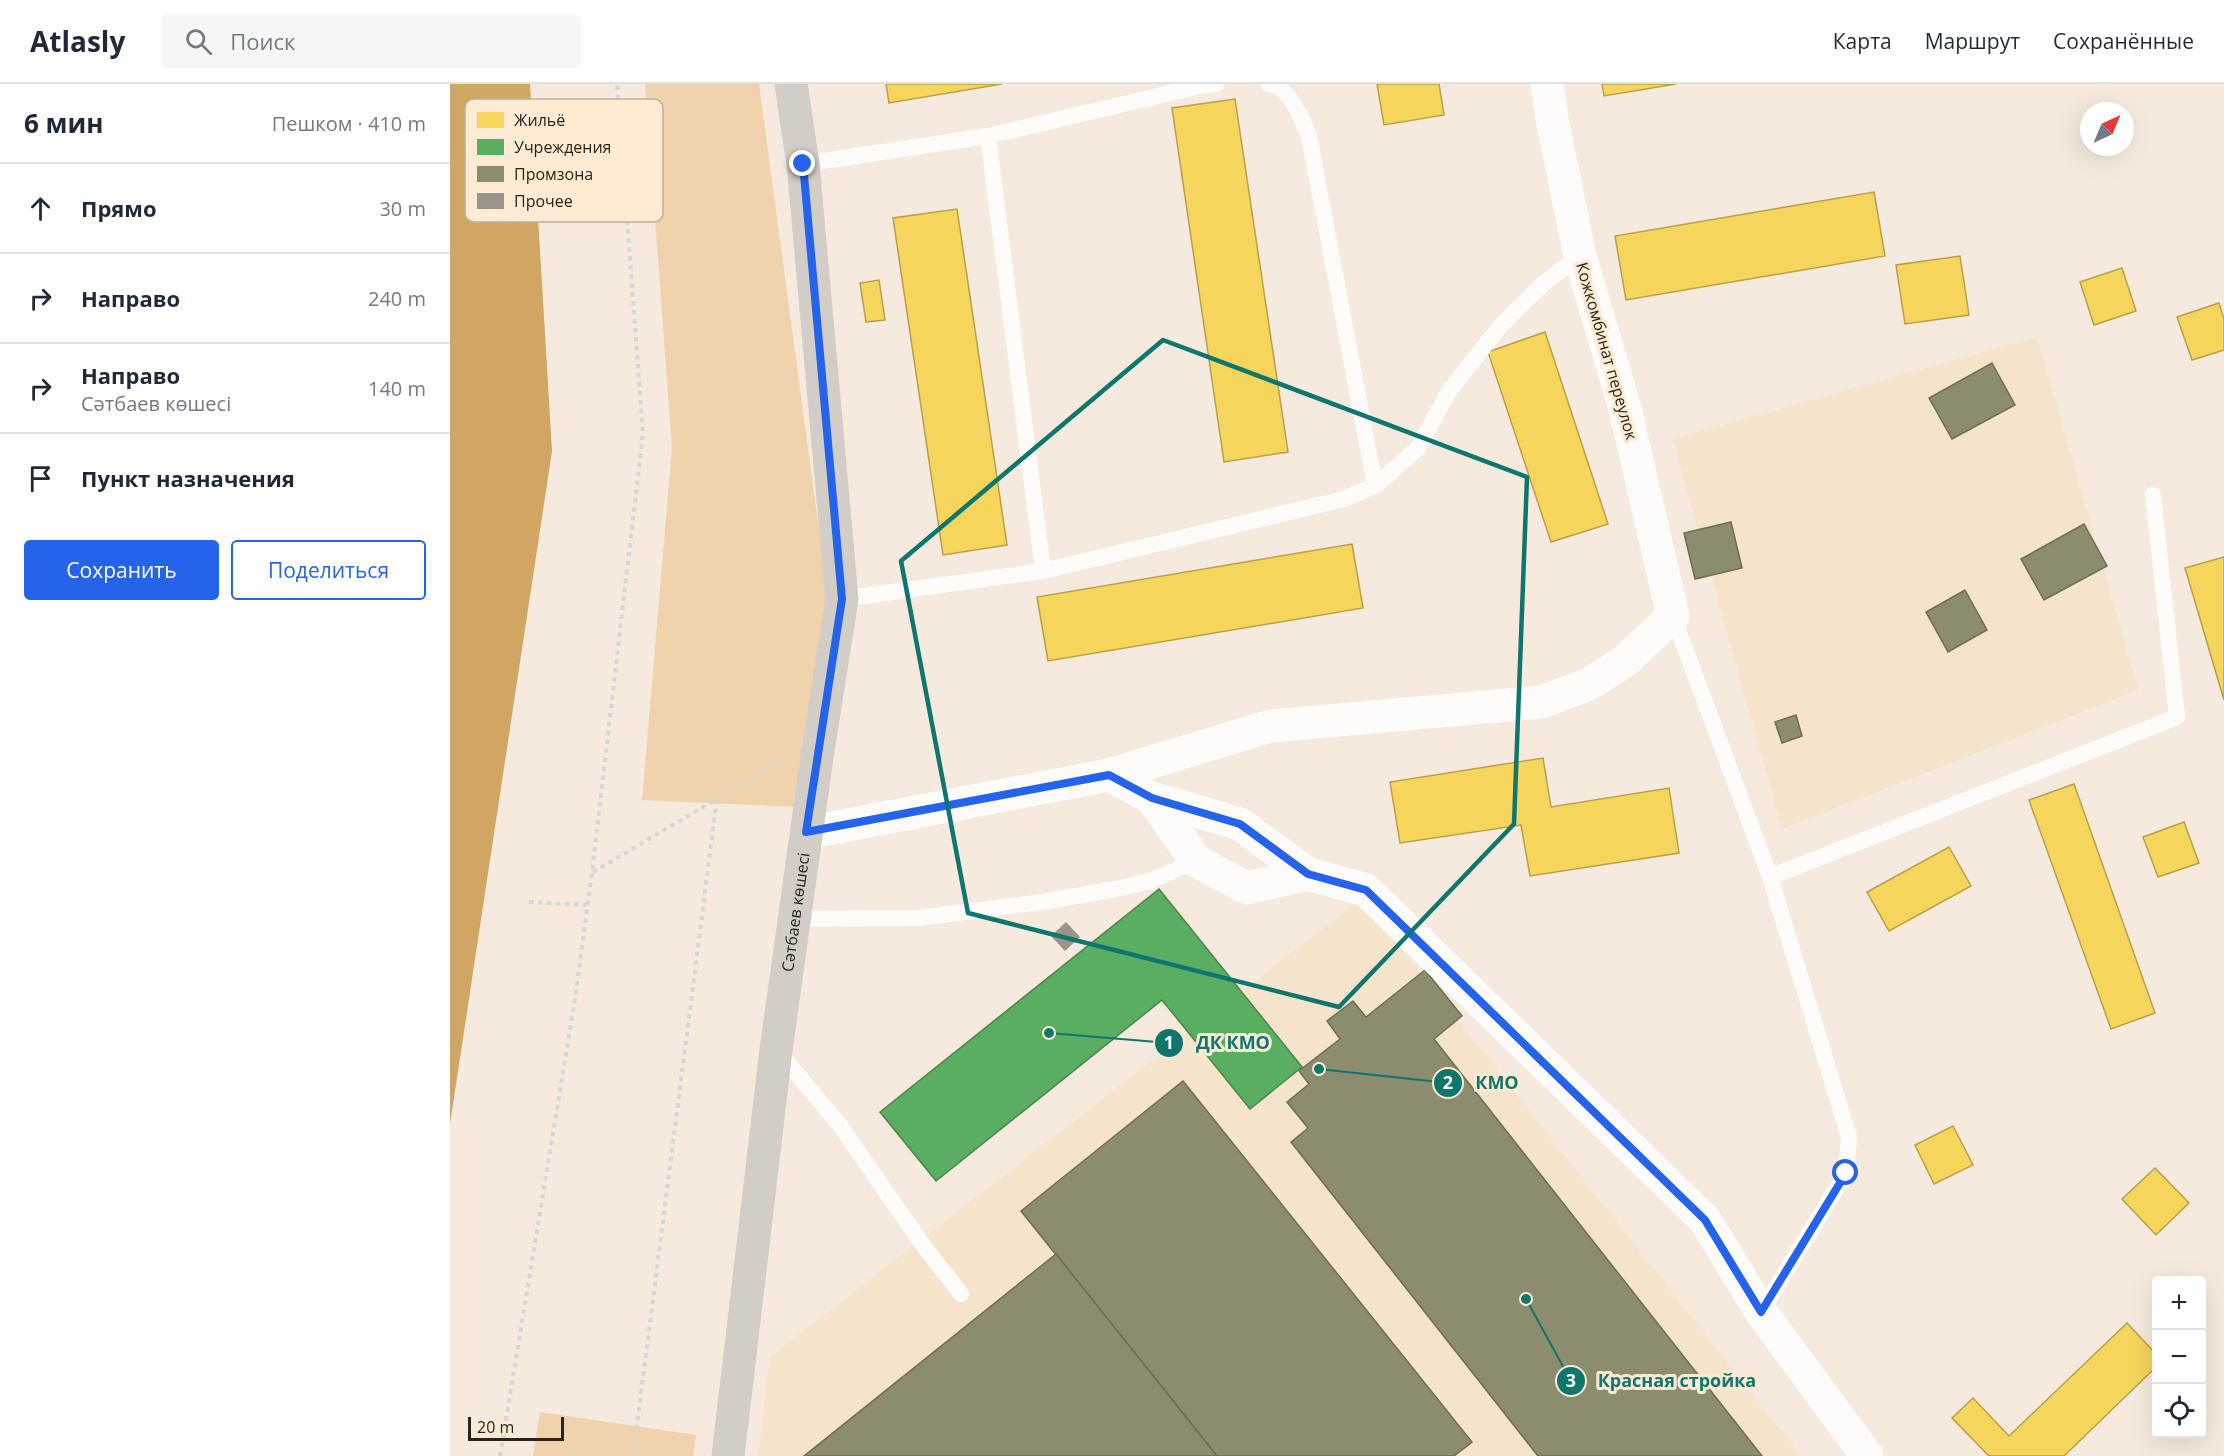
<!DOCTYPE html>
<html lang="ru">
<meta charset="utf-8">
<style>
:root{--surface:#fff;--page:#f6f6f7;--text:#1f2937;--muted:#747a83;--line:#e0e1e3;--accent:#2563eb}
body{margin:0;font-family:"Open Sans",sans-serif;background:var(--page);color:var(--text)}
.controls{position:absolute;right:18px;bottom:18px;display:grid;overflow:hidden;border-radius:6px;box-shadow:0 6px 24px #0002}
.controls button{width:54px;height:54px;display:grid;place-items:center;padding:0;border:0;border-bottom:2px solid var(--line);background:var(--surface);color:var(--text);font:30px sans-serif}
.compass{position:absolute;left:1630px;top:18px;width:54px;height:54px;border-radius:50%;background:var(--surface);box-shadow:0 6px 24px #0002;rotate:44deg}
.scale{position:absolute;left:18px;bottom:15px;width:96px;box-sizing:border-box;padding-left:6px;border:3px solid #2b241a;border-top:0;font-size:16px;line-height:21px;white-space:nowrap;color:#2b241a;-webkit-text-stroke:4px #ffebd3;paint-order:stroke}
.stop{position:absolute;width:18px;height:18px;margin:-14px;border:4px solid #2563eb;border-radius:50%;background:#fff}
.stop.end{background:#2563eb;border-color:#fff;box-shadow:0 2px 6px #0008}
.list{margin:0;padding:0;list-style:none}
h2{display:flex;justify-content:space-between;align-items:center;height:78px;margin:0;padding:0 24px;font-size:26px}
h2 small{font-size:20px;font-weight:400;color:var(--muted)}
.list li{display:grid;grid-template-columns:39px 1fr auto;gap:18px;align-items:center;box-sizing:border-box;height:90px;padding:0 24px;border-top:2px solid var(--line)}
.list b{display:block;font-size:22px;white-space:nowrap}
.list p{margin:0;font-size:20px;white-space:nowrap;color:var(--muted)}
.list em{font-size:20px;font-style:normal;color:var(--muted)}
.actions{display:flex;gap:12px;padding:18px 24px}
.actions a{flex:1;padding:14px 0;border:2px solid var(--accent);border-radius:6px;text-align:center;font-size:21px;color:var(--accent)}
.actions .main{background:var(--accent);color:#fff}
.icon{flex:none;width:33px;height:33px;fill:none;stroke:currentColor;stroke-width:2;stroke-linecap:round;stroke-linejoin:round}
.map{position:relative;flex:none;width:1774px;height:1372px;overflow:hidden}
header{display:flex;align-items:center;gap:36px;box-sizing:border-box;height:84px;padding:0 30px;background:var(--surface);border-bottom:2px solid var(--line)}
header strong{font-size:28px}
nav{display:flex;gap:33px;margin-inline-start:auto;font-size:21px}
.search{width:420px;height:54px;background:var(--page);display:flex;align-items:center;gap:15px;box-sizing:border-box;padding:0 21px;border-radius:6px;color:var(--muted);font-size:22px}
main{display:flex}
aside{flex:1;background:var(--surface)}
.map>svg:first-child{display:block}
.built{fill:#f6e3cc}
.green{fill:#f0d3ad}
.water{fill:#d1a562}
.homes{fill:#f6d55c;stroke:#b9a048;stroke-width:1.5}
.public{fill:#5aae61;stroke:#4c854c;stroke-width:1.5}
.industry{fill:#8c8c6e;stroke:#6f6d55;stroke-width:1.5}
.building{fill:#9c948a}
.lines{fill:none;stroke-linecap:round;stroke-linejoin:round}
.path{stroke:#d9d6d1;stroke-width:4;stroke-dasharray:4.5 4.5;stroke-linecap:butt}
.lane{stroke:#fefcfa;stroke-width:16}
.street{stroke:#fefcfa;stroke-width:33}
.primary{stroke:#d2cdc7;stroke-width:33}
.route{stroke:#2563eb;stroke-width:8}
.marked{fill:none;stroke:#0f766e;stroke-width:4.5;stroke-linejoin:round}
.labels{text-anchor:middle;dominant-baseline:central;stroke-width:6;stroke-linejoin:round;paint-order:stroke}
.street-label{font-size:16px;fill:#2b241a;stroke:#ffebd3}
.key{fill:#ffebd3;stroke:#bfaf9c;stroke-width:1.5}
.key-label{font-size:16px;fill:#2b241a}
.leader{fill:none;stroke:#0f766e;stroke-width:2}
.callout-dot{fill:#0f766e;stroke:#ffebd3;stroke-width:2}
.mark-label{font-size:18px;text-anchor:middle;font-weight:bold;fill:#fff}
.callout-label{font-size:18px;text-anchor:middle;font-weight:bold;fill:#0f766e;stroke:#ffebd3;stroke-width:6;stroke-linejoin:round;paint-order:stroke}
</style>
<header>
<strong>Atlasly</strong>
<div class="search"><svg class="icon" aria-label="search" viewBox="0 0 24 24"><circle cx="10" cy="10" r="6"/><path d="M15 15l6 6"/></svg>Поиск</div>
<nav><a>Карта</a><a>Маршрут</a><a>Сохранённые</a></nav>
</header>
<main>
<aside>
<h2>6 мин<small>Пешком · 410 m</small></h2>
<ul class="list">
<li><svg class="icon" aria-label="ahead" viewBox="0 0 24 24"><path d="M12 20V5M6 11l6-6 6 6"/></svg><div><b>Прямо</b></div><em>30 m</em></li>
<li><svg class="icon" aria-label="right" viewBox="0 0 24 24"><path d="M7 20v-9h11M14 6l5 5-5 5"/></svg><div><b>Направо</b></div><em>240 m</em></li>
<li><svg class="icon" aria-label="right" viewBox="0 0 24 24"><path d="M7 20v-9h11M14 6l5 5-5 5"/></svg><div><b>Направо</b><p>Сәтбаев көшесі</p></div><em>140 m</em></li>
<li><svg class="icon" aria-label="arrive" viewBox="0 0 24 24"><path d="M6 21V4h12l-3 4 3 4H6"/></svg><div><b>Пункт назначения</b></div></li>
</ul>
<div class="actions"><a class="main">Сохранить</a><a>Поделиться</a></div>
</aside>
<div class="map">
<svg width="1774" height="1372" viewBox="0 0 1774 1372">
<rect width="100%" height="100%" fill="#f5eadd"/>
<g class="built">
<polygon points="1587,253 1688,606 1332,745 1223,355"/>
<polygon points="912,814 1351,1372 308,1372 320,1273"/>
</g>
<g class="green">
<polygon points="195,0 309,0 379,520 347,723 192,716 222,364"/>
<polygon points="90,1328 246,1351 243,1372 83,1372"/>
</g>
<polygon class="water" points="0,0 80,0 102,367 0,1040"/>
<g class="homes">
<polygon points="436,0 552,0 439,19"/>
<polygon points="927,0 989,0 994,31 934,41"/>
<polygon points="1152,0 1226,0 1154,12"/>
<polygon points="785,15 838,368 774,378 722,24"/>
<polygon points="1424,108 1435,172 1176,216 1165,152"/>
<polygon points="507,125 557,461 493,471 443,134"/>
<polygon points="1510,172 1519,231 1455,240 1446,181"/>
<polygon points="1672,184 1686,227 1644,241 1630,198"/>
<polygon points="429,196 435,236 416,238 410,199"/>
<polygon points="1769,219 1774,235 1774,266 1742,276 1727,233"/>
<polygon points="1095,248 1158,440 1101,458 1038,268"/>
<polygon points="902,460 913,524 598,577 587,513"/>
<polygon points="1774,473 1774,616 1735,484"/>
<polygon points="1093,674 1101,723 1219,704 1229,769 1080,792 1071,741 950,759 940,698"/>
<polygon points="1624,700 1705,929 1661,945 1579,716"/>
<polygon points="1734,738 1749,779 1708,793 1693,753"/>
<polygon points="1499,763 1521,802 1439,847 1417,808"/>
<polygon points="1503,1042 1523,1081 1484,1100 1465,1061"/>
<polygon points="1705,1084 1739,1119 1706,1151 1672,1115"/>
<polygon points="1677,1239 1706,1270 1706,1283 1614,1372 1539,1372 1502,1334 1523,1314 1559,1352"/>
</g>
<polygon class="public" points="709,805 852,983 800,1025 712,916 486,1097 430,1028"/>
<g class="industry">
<polygon points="1542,279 1565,321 1502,355 1479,314"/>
<polygon points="1281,438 1292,484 1245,495 1234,449"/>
<polygon points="1634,440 1657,482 1594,516 1571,475"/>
<polygon points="1515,506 1537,546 1498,568 1476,528"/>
<polygon points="1346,631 1352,652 1332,659 1325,638"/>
<polygon points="975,886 1012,932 984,955 1312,1372 1088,1372 841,1058 858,1044 837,1018 859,1000 849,987 890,955 877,937 903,917 916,933"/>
<polygon points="733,997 1022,1358 1004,1372 767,1372 571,1127"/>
<polygon points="606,1170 767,1372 354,1372"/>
</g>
<polygon class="building" points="616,838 630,853 615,867 601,852"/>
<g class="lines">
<g class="path">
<polyline points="143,788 328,679 334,678"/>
<polyline points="79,818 137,821"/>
<polyline points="50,1372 125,915 142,788 193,349 167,0"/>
<polyline points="183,1372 267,714"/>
</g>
<g class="lane">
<path d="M819,0C841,4 851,34 859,52L925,402"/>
<polyline points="538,52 593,487"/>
<polyline points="353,80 538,52 750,2 766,0"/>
<polyline points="392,515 593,487 894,415 925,402 968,364 999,307 1052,240 1095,198 1130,172"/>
<polyline points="1223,532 1320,793 1399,1053 1396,1089 1311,1228"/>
<polyline points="1320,793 1727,633 1703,411"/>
<polyline points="344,835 469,834 598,817 671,804 700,797 746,777"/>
<polyline points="327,966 389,1040 470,1157 511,1210"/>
</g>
<g class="street">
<polyline points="659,691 820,642 1091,618 1137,601 1175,577 1223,532 1174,321 1130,172 1103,40 1097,0"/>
<polyline points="702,714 746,777 797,804 858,790"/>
<polyline points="356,749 659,691 702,714 790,740 858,790 916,806 1255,1136 1311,1228 1417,1372"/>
</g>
<path class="primary" id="s1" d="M278,1372L326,966L367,673L392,515L353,80L341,0"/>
</g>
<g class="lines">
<polyline class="route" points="353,80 392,515 356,748 659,691 702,714 790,740 858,790 916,806 1255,1136 1311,1228 1396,1089"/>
</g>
<path class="marked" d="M713,256L1077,393L1064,740L889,923L518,829L451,477Z"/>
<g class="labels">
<g class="street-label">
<text transform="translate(1157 267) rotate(74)">Кожкомбинат переулок</text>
<text stroke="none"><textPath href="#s1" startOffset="548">Сәтбаев көшесі</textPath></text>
</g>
</g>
<rect x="15" y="15" width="198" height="123" rx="9" class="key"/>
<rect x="27" y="28" width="27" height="16" fill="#f6d55c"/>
<rect x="27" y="55" width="27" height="16" fill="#5aae61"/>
<rect x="27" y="82" width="27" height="16" fill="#8c8c6e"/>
<rect x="27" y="109" width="27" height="16" fill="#9c948a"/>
<g class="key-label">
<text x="64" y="42">Жильё</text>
<text x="64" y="69">Учреждения</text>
<text x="64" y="96">Промзона</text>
<text x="64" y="123">Прочее</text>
</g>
<path class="leader" d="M599 949L719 959M869 985L998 999M1076 1215L1121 1297"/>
<g class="callout-dot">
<circle cx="599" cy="949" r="6"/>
<circle cx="869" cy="985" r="6"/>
<circle cx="1076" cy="1215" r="6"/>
<circle cx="719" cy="959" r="15"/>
<circle cx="998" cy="999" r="15"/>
<circle cx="1121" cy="1297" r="15"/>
</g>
<g class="mark-label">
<text x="719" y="965">1</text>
<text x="998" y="1005">2</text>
<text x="1121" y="1303">3</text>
</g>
<g class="callout-label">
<text x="783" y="965">ДК КМО</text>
<text x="1047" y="1005">КМО</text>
<text x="1227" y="1303">Красная стройка</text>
</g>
</svg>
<div class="controls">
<button>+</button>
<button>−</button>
<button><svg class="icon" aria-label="locate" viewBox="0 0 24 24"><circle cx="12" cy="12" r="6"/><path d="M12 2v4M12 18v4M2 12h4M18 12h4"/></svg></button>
</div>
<svg class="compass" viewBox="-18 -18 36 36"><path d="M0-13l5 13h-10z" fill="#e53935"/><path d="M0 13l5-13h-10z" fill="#747a83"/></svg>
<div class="scale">20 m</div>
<div class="stop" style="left:1396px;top:1089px"></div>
<div class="stop end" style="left:353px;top:80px"></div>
</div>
</main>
